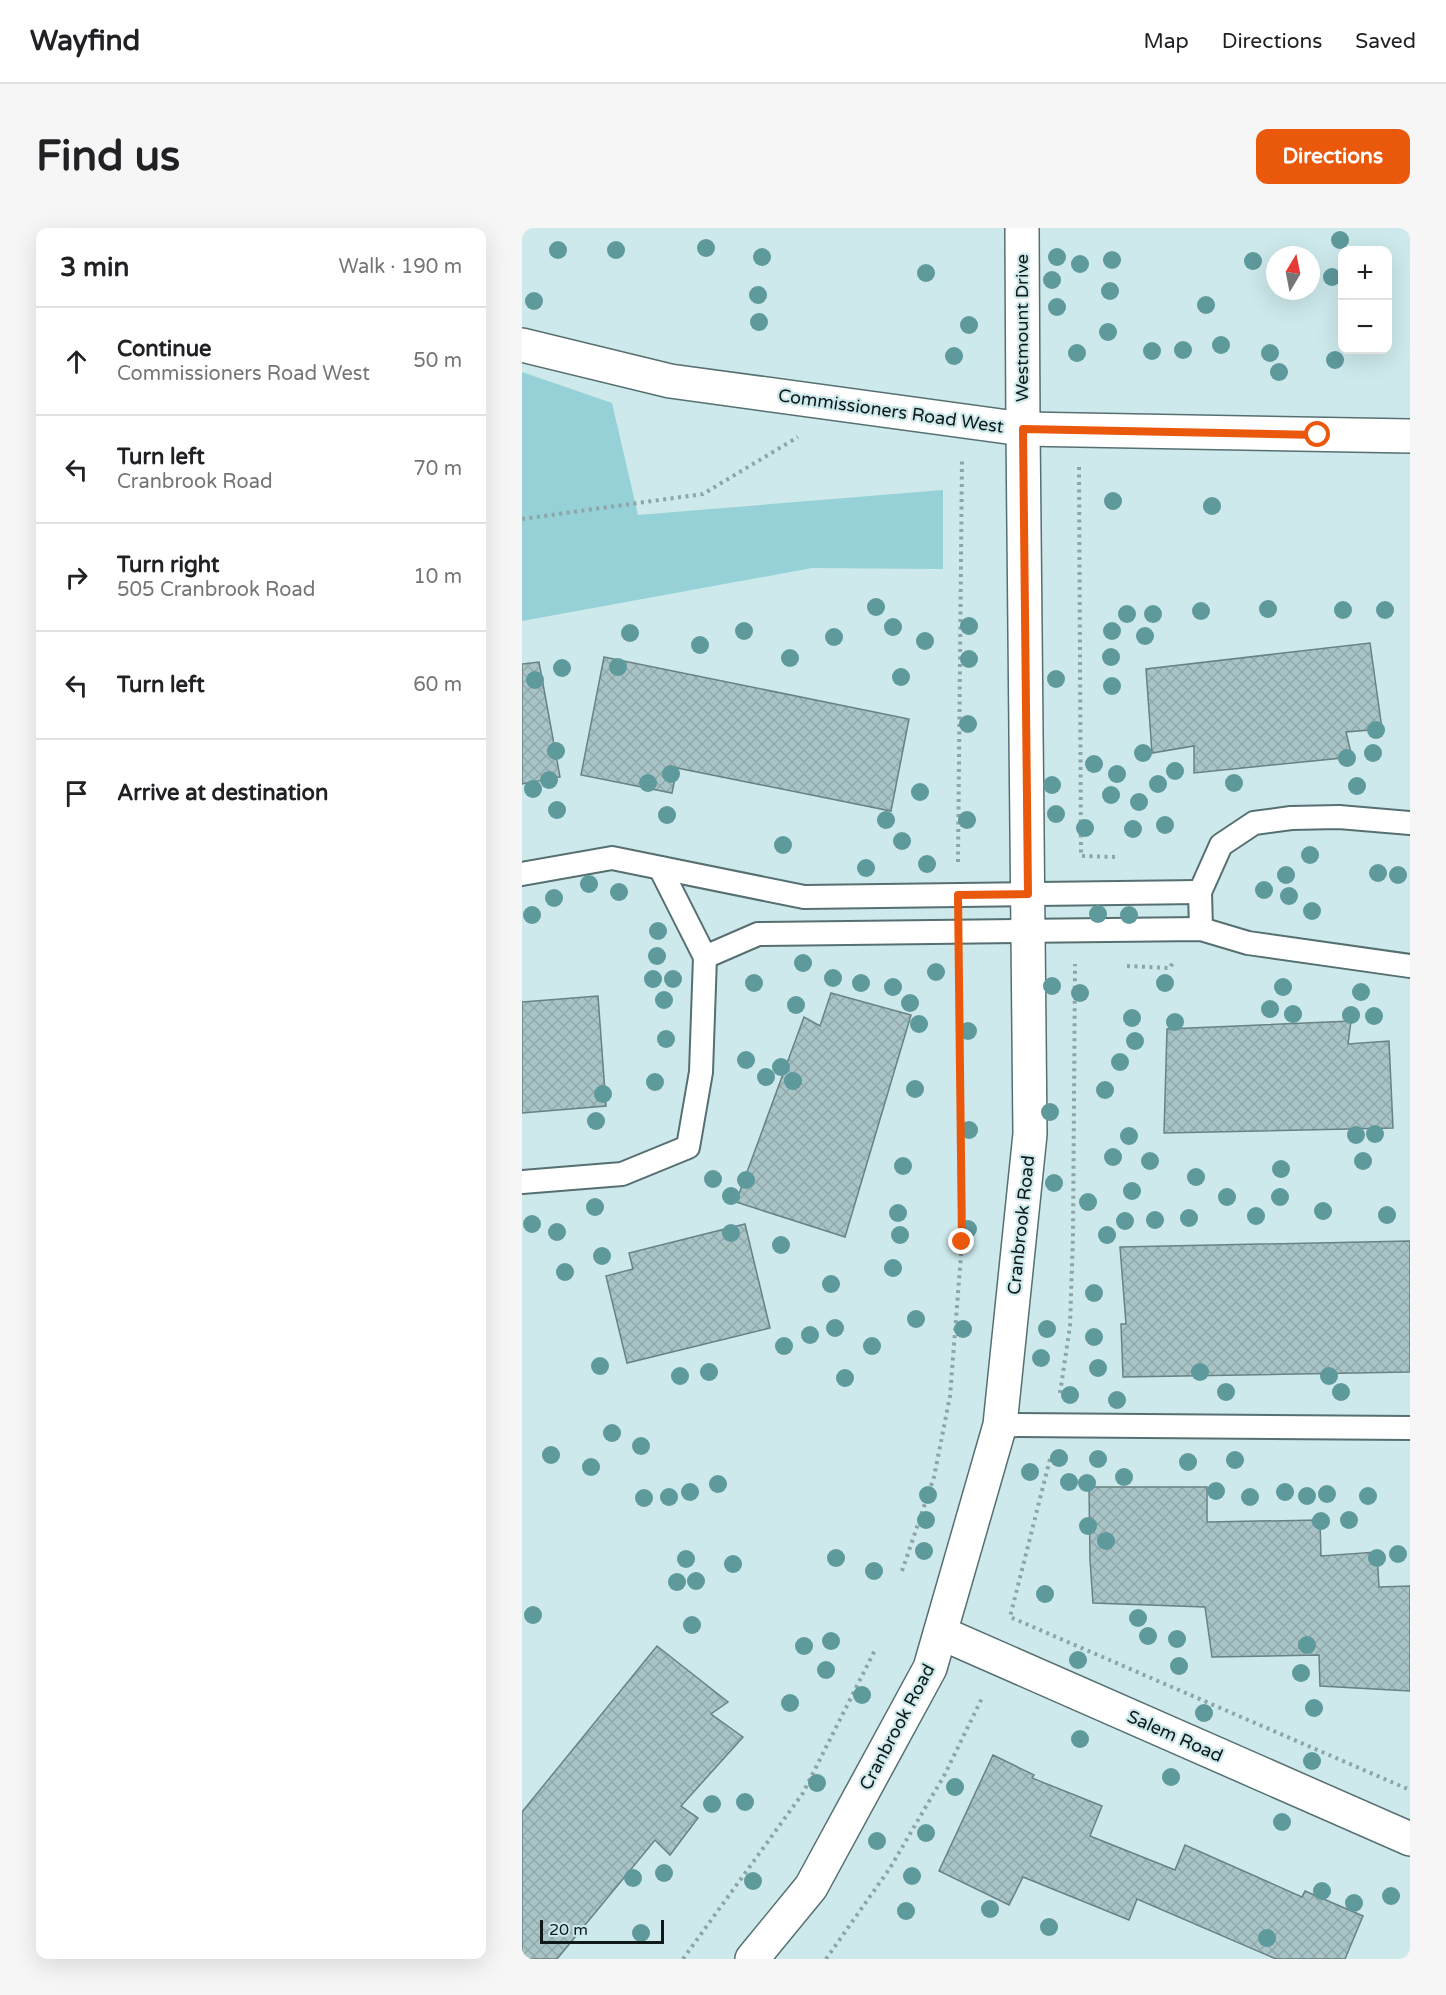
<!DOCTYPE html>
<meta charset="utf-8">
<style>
:root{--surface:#fff;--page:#f6f6f6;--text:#202124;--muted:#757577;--line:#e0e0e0;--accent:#ea580c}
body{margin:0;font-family:"Varela Round",sans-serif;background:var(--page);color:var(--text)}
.controls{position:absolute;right:18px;top:18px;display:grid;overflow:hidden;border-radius:12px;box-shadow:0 6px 24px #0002}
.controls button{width:54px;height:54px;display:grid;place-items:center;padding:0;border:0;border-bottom:2px solid var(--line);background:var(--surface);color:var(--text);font:30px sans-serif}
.compass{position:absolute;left:744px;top:18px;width:54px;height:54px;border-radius:50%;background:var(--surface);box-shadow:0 6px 24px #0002;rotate:10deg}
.scale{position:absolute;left:18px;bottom:15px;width:124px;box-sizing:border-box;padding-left:6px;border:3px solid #0f191a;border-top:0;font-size:16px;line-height:21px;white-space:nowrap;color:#0f191a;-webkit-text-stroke:4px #cde9eb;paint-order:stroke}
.stop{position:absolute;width:18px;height:18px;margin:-14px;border:4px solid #ea580c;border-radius:50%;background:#fff}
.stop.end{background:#ea580c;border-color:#fff;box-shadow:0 2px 6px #0008}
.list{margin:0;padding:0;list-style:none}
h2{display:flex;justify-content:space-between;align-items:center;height:78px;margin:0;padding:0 24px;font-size:26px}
h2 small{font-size:20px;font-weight:400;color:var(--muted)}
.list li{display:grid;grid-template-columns:39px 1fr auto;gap:18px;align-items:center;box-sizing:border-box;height:108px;padding:0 24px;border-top:2px solid var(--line)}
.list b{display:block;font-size:22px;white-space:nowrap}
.list p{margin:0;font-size:20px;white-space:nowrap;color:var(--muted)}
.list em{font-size:20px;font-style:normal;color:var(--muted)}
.icon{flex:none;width:33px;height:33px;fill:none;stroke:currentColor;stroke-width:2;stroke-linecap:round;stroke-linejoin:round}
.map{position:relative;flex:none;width:888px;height:1731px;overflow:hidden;border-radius:12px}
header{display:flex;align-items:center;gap:36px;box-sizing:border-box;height:84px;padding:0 30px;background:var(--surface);border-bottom:2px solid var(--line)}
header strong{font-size:28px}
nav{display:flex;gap:33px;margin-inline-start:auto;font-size:21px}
.intro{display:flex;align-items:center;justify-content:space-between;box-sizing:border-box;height:144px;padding:0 36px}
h1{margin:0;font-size:42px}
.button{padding:15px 27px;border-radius:12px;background:var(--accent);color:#fff;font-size:21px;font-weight:700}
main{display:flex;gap:36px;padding:0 36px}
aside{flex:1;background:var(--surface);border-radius:12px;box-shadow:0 6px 24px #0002}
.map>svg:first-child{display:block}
.grass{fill:#95d1d6}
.building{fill:url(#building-cross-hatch);stroke:#698284;stroke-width:1.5}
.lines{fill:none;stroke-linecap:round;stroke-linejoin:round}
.service-casing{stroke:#566f71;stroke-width:26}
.minor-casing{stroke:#566f71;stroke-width:36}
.tertiary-casing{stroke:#566f71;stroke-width:36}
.secondary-casing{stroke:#566f71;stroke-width:36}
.path{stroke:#8ea4a6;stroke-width:4;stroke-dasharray:3 4.5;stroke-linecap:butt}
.service{stroke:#fff;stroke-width:22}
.minor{stroke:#fff;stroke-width:33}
.tertiary{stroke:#fff;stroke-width:33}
.secondary{stroke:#fff;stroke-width:33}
.tree{fill:#5e999c}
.route{stroke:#ea580c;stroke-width:8}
.labels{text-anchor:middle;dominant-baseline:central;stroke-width:4.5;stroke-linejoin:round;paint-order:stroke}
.street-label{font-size:18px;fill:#0f191a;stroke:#cde9eb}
</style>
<header>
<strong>Wayfind</strong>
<nav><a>Map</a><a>Directions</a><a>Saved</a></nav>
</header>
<div class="intro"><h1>Find us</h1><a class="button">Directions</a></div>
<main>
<aside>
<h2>3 min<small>Walk · 190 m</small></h2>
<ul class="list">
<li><svg class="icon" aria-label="ahead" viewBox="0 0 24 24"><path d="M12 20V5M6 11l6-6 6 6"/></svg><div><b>Continue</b><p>Commissioners Road West</p></div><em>50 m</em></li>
<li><svg class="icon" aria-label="left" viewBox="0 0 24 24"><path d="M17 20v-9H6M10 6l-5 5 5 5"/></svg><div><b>Turn left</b><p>Cranbrook Road</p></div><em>70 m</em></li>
<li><svg class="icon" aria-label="right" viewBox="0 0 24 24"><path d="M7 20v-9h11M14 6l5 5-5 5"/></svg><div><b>Turn right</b><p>505 Cranbrook Road</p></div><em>10 m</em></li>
<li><svg class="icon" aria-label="left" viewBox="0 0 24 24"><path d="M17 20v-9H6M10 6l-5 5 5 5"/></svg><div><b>Turn left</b></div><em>60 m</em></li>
<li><svg class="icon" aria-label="arrive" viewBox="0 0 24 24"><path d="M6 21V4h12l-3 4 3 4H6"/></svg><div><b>Arrive at destination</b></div></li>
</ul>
</aside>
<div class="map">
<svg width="888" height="1731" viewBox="0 0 888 1731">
<defs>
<pattern id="building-cross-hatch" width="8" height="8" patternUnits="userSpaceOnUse" patternTransform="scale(1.5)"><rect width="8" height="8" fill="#a9c4c6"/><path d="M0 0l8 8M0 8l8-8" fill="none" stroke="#90a8aa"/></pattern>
</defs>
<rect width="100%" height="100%" fill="#cde9eb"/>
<polygon class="grass" points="0,144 90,175 116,287 421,262 421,341 290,340 0,393"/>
<g class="building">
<polygon points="848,415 860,501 824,504 830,529 672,545 672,518 630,525 624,441"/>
<polygon points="82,429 387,491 369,583 155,540 150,565 59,547"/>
<polygon points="17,434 38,549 0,556 0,436"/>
<polygon points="309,765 389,787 323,1009 214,974 282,789 298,798"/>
<polygon points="76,768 84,878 0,885 0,774"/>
<polygon points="829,793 826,816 867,813 871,900 642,905 645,801"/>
<polygon points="223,996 248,1100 105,1135 84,1048 111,1041 107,1025"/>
<polygon points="888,1013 888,1144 601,1149 599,1096 604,1096 598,1019"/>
<polygon points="567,1259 685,1259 685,1294 798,1292 799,1328 855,1324 857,1359 888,1358 888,1463 798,1458 797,1427 690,1429 683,1379 571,1375 568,1332"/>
<polygon points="135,1418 206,1474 189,1486 221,1509 159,1578 176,1590 148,1627 133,1612 35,1731 0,1731 0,1584"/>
<polygon points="471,1527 512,1547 510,1550 580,1578 568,1608 653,1642 663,1617 780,1669 783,1663 841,1688 823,1731 754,1731 615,1671 607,1692 501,1649 487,1677 417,1643"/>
</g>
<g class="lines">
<g class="service-casing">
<g id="service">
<polyline points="0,646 90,630 282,669 678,664"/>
<polyline points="679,701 678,664 699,617 732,595 769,590 817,589 888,595"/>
<polyline points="183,729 236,706 679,701 726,715 888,738"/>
<polyline points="0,954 100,946 166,919 179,844 183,729 138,640"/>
<polyline points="478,1197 888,1200"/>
</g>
</g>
<g class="minor-casing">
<g id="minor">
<polyline points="500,0 501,201"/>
<polyline points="419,1405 888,1611"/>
</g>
</g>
<g class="tertiary-casing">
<polyline id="tertiary" points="230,1731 289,1659 408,1440 478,1197 508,906 501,201"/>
</g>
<g class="secondary-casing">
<polyline id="secondary" points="0,117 148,153 501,201 888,208"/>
</g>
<g class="path">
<polyline points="557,239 559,628 595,629"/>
<polyline points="0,291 181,266 276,209"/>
<polyline points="436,634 440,230"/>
<polyline points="605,738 648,740 651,734"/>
<polyline points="538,1165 548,1098 551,1008 553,736"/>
<polyline points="528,1231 488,1389 888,1562"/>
<polyline points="380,1343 412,1249 428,1168 440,1014 436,736"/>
<polyline points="161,1731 281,1565 353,1422"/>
<polyline points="304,1731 368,1640 423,1546 461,1468"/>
</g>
<use href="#service" class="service"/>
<use href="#minor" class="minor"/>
<use href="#tertiary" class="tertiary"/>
<use href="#secondary" class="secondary"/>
</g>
<g class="tree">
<circle cx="818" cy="12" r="9"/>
<circle cx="184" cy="20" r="9"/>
<circle cx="36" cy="22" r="9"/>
<circle cx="94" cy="22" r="9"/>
<circle cx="240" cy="29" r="9"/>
<circle cx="535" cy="29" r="9"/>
<circle cx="590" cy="32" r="9"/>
<circle cx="731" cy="33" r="9"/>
<circle cx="558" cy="36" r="9"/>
<circle cx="404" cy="45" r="9"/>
<circle cx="810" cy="49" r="9"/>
<circle cx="530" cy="52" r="9"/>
<circle cx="588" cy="63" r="9"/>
<circle cx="236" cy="67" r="9"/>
<circle cx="12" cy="73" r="9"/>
<circle cx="684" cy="77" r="9"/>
<circle cx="535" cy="79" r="9"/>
<circle cx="237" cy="94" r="9"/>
<circle cx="447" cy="97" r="9"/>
<circle cx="586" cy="104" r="9"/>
<circle cx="699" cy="117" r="9"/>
<circle cx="661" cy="122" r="9"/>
<circle cx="630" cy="123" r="9"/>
<circle cx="555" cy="125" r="9"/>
<circle cx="748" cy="125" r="9"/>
<circle cx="432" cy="128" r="9"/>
<circle cx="813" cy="132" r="9"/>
<circle cx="757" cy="144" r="9"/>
<circle cx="591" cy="273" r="9"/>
<circle cx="690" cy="278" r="9"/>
<circle cx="354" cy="379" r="9"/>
<circle cx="746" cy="381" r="9"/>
<circle cx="821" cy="382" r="9"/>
<circle cx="863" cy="382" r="9"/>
<circle cx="679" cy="383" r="9"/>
<circle cx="605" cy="386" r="9"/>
<circle cx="631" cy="386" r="9"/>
<circle cx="447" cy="398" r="9"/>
<circle cx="371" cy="399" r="9"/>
<circle cx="222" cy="403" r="9"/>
<circle cx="590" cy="403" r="9"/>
<circle cx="108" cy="405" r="9"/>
<circle cx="623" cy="408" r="9"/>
<circle cx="312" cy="409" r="9"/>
<circle cx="403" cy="413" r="9"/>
<circle cx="178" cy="417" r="9"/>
<circle cx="589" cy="429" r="9"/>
<circle cx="268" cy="430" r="9"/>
<circle cx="447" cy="431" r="9"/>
<circle cx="96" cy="439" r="9"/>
<circle cx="40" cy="440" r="9"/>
<circle cx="379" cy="449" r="9"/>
<circle cx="534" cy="451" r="9"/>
<circle cx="13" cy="452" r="9"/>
<circle cx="590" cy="458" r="9"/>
<circle cx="446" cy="496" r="9"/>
<circle cx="854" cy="502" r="9"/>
<circle cx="34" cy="523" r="9"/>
<circle cx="621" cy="525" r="9"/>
<circle cx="851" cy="525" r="9"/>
<circle cx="825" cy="530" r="9"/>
<circle cx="572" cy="536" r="9"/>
<circle cx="653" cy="543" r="9"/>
<circle cx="149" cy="546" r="9"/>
<circle cx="595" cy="546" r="9"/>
<circle cx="27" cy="552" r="9"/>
<circle cx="126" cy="555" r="9"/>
<circle cx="712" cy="555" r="9"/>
<circle cx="636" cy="556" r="9"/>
<circle cx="530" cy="557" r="9"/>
<circle cx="835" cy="558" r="9"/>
<circle cx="11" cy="561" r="9"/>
<circle cx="398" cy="564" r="9"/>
<circle cx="589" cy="567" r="9"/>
<circle cx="617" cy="574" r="9"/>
<circle cx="35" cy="582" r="9"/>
<circle cx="534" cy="586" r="9"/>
<circle cx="145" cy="587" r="9"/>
<circle cx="364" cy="592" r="9"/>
<circle cx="445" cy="592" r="9"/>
<circle cx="643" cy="597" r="9"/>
<circle cx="563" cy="600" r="9"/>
<circle cx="611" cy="601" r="9"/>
<circle cx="380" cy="613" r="9"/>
<circle cx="261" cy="617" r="9"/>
<circle cx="788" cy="627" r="9"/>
<circle cx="405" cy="636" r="9"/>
<circle cx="344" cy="640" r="9"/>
<circle cx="856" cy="645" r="9"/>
<circle cx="764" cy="647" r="9"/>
<circle cx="876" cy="647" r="9"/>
<circle cx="67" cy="656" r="9"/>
<circle cx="742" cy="662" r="9"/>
<circle cx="97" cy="664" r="9"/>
<circle cx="767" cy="668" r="9"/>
<circle cx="32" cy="670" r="9"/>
<circle cx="790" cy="683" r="9"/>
<circle cx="576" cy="686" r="9"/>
<circle cx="10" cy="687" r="9"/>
<circle cx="607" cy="687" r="9"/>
<circle cx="136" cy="703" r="9"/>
<circle cx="135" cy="728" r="9"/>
<circle cx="281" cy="735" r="9"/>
<circle cx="414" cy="744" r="9"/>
<circle cx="311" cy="750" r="9"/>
<circle cx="131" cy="751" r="9"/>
<circle cx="151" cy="751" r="9"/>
<circle cx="232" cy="755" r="9"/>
<circle cx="339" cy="755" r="9"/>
<circle cx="643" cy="755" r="9"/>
<circle cx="530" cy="758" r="9"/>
<circle cx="371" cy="759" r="9"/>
<circle cx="761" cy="759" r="9"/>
<circle cx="839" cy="764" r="9"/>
<circle cx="558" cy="765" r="9"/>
<circle cx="142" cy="772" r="9"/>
<circle cx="388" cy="775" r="9"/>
<circle cx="274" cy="777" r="9"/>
<circle cx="748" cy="781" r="9"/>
<circle cx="771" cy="786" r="9"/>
<circle cx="829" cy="787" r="9"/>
<circle cx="852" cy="788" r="9"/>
<circle cx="610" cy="790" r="9"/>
<circle cx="653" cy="794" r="9"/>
<circle cx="397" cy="796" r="9"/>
<circle cx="446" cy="803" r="9"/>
<circle cx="144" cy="811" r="9"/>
<circle cx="613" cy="813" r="9"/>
<circle cx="224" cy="832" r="9"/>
<circle cx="598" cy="834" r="9"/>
<circle cx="259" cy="839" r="9"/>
<circle cx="244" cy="849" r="9"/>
<circle cx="271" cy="853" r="9"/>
<circle cx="133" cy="854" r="9"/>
<circle cx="393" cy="861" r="9"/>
<circle cx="583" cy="862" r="9"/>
<circle cx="81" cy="866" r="9"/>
<circle cx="528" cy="884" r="9"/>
<circle cx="74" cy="893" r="9"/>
<circle cx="447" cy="902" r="9"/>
<circle cx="853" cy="906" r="9"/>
<circle cx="834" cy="907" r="9"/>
<circle cx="607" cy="908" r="9"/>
<circle cx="591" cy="929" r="9"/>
<circle cx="628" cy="933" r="9"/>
<circle cx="841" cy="933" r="9"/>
<circle cx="381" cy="938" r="9"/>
<circle cx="759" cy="941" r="9"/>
<circle cx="674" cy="949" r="9"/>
<circle cx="191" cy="951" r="9"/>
<circle cx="224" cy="952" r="9"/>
<circle cx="532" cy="955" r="9"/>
<circle cx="610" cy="963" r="9"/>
<circle cx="209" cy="968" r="9"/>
<circle cx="705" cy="969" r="9"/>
<circle cx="758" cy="969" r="9"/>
<circle cx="566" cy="974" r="9"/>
<circle cx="73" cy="979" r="9"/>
<circle cx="801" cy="983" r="9"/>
<circle cx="376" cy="985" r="9"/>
<circle cx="865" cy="987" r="9"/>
<circle cx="734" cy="988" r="9"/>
<circle cx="667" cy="990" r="9"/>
<circle cx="633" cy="992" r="9"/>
<circle cx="603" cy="993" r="9"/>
<circle cx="10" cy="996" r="9"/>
<circle cx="446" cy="1001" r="9"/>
<circle cx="35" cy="1004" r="9"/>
<circle cx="209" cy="1005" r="9"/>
<circle cx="378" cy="1007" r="9"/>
<circle cx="585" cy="1007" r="9"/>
<circle cx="259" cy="1017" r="9"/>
<circle cx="80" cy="1028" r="9"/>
<circle cx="371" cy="1040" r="9"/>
<circle cx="43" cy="1044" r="9"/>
<circle cx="309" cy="1056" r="9"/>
<circle cx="572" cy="1065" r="9"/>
<circle cx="394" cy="1091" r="9"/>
<circle cx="313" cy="1100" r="9"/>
<circle cx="441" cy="1101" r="9"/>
<circle cx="525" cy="1101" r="9"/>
<circle cx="288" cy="1107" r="9"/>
<circle cx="572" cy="1109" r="9"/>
<circle cx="262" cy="1118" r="9"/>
<circle cx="350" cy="1118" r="9"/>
<circle cx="519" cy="1130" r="9"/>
<circle cx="78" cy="1138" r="9"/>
<circle cx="576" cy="1140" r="9"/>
<circle cx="187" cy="1144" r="9"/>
<circle cx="678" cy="1144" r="9"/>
<circle cx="158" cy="1148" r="9"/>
<circle cx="807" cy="1148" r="9"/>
<circle cx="323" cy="1150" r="9"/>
<circle cx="704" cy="1164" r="9"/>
<circle cx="819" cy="1164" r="9"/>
<circle cx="548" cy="1167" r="9"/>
<circle cx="595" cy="1172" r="9"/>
<circle cx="90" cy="1205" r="9"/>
<circle cx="119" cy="1218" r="9"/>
<circle cx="29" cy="1227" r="9"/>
<circle cx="537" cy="1230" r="9"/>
<circle cx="576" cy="1231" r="9"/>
<circle cx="713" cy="1232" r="9"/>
<circle cx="666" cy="1234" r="9"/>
<circle cx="69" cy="1239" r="9"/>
<circle cx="508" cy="1244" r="9"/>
<circle cx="602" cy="1249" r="9"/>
<circle cx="547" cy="1254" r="9"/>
<circle cx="565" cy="1255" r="9"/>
<circle cx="196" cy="1256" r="9"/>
<circle cx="694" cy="1263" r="9"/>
<circle cx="168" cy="1264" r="9"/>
<circle cx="763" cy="1264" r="9"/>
<circle cx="805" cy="1266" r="9"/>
<circle cx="406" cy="1267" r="9"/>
<circle cx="785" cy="1268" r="9"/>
<circle cx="846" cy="1268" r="9"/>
<circle cx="147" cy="1269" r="9"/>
<circle cx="728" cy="1269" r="9"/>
<circle cx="122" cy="1270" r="9"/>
<circle cx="404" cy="1292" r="9"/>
<circle cx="827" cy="1292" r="9"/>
<circle cx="799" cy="1293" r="9"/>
<circle cx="566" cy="1298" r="9"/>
<circle cx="584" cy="1313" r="9"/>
<circle cx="402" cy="1323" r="9"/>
<circle cx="876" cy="1326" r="9"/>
<circle cx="314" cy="1330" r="9"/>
<circle cx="855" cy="1330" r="9"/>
<circle cx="164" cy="1331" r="9"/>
<circle cx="211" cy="1336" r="9"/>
<circle cx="352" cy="1343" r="9"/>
<circle cx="174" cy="1353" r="9"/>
<circle cx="155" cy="1354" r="9"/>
<circle cx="523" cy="1366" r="9"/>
<circle cx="11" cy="1387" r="9"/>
<circle cx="616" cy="1390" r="9"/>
<circle cx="170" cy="1397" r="9"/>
<circle cx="626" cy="1408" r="9"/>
<circle cx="655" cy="1411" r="9"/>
<circle cx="309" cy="1413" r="9"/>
<circle cx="785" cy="1417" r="9"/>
<circle cx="282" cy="1418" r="9"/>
<circle cx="556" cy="1432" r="9"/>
<circle cx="657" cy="1438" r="9"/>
<circle cx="304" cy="1442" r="9"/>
<circle cx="779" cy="1445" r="9"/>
<circle cx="340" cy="1467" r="9"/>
<circle cx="268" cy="1475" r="9"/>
<circle cx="792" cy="1480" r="9"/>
<circle cx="682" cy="1485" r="9"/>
<circle cx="558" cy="1511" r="9"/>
<circle cx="790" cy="1533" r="9"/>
<circle cx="649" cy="1549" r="9"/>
<circle cx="295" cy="1555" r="9"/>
<circle cx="433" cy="1559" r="9"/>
<circle cx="223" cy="1574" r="9"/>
<circle cx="190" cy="1576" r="9"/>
<circle cx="760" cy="1594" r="9"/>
<circle cx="404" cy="1605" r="9"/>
<circle cx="355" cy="1613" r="9"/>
<circle cx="142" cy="1645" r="9"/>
<circle cx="390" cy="1648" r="9"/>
<circle cx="111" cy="1650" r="9"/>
<circle cx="231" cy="1653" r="9"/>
<circle cx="800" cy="1663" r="9"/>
<circle cx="869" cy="1668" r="9"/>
<circle cx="832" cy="1675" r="9"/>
<circle cx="468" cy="1681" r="9"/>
<circle cx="384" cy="1683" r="9"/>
<circle cx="527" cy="1699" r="9"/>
<circle cx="119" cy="1705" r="9"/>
<circle cx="745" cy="1710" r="9"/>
</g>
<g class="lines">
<polyline class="route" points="440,1014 436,667 506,666 501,201 796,207"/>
</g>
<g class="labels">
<g class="street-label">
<text transform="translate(500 100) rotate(-90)">Westmount Drive</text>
<text transform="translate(369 183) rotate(8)">Commissioners Road West</text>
<text transform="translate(499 997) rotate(-84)">Cranbrook Road</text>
<text transform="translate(375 1499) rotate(-62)">Cranbrook Road</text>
<text transform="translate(653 1508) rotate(24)">Salem Road</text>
</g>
</g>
</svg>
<div class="controls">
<button>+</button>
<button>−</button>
</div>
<svg class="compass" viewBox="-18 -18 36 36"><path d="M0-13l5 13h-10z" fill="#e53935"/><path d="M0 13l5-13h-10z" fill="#757577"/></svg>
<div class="scale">20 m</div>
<div class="stop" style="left:796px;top:207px"></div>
<div class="stop end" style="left:440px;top:1014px"></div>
</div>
</main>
